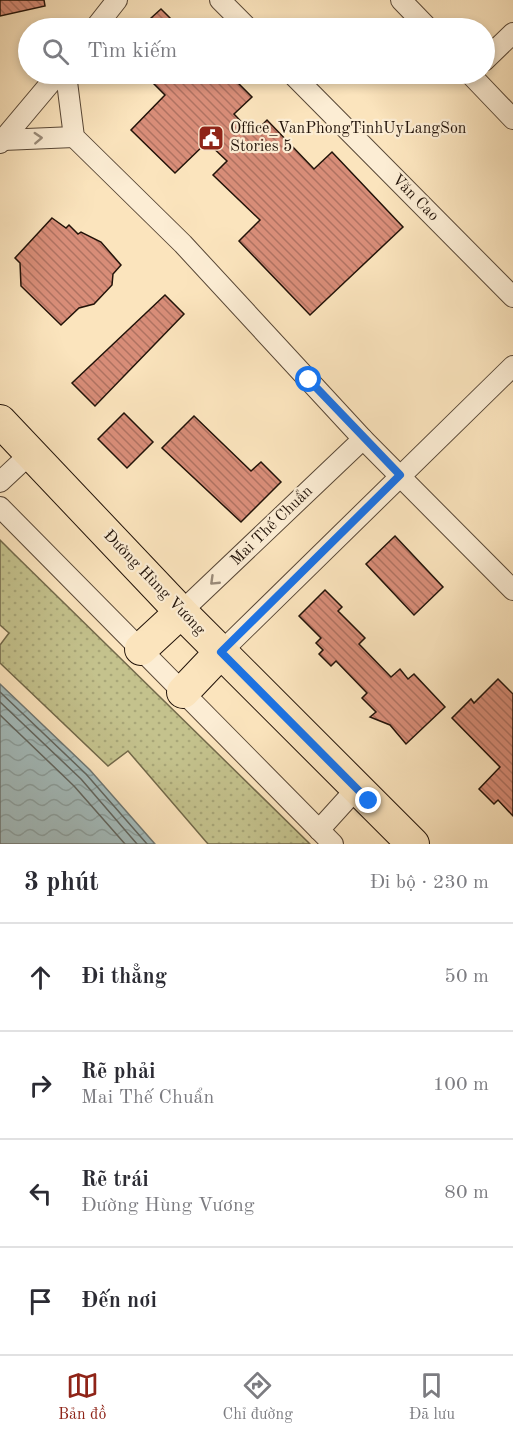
<!DOCTYPE html>
<html lang="vi">
<meta charset="utf-8">
<style>
:root{--surface:#fff;--page:#f7f7f7;--text:#2b2b33;--muted:#7c7c81;--line:#e1e1e2;--accent:#8f2418}
body{margin:0;font-family:"Old Standard TT",serif;background:var(--page);color:var(--text)}
.stop{position:absolute;width:18px;height:18px;margin:-14px;border:4px solid #1a73e8;border-radius:50%;background:#fff}
.stop.end{background:#1a73e8;border-color:#fff;box-shadow:0 2px 6px #0008}
.list{margin:0;padding:0;list-style:none}
h2{display:flex;justify-content:space-between;align-items:center;height:78px;margin:0;padding:0 24px;font-size:26px}
h2 small{font-size:20px;font-weight:400;color:var(--muted)}
.list li{display:grid;grid-template-columns:39px 1fr auto;gap:18px;align-items:center;box-sizing:border-box;height:108px;padding:0 24px;border-top:2px solid var(--line)}
.list b{display:block;font-size:22px;white-space:nowrap}
.list p{margin:0;font-size:20px;white-space:nowrap;color:var(--muted)}
.list em{font-size:20px;font-style:normal;color:var(--muted)}
.icon{flex:none;width:33px;height:33px;fill:none;stroke:currentColor;stroke-width:2;stroke-linecap:round;stroke-linejoin:round}
.map{position:relative;flex:none;width:513px;height:844px;overflow:hidden}
.search{position:absolute;background:var(--surface);box-shadow:0 3px 9px #0003;left:18px;right:18px;top:18px;height:66px;display:flex;align-items:center;gap:15px;box-sizing:border-box;padding:0 21px;border-radius:33px;color:var(--muted);font-size:22px}
.sheet{height:510px;background:var(--surface)}
nav{display:flex;justify-content:space-around;align-items:center;box-sizing:border-box;height:84px;border-top:2px solid var(--line);background:var(--surface);font-size:16px;color:var(--muted)}
nav a{display:grid;justify-items:center;gap:3px}
nav .on{color:var(--accent)}
.map>svg:first-child{display:block}
.park{fill:url(#park-dots);stroke:#736a4b;stroke-width:1.5}
.water{fill:url(#water-waves);stroke:#707874;stroke-width:1.5}
.lines{fill:none;stroke-linecap:round;stroke-linejoin:round}
.shore{stroke:#636862;stroke-width:1.5}
.building{fill:url(#building-back-hatch);stroke:#221309;stroke-width:1.5}
.minor-casing{stroke:#584736;stroke-width:22}
.primary-casing{stroke:#221309;stroke-width:34}
.minor{stroke:#fcedd4;stroke-width:20}
.primary{stroke:#fbe4bd;stroke-width:32}
.oneway{stroke:#9a8b79}
.route{stroke:#1a73e8;stroke-width:8}
.labels{text-anchor:middle;dominant-baseline:central;stroke-width:4.5;stroke-linejoin:round;paint-order:stroke}
.poi-label{font-size:16px;fill:#221309;stroke:#fcedd4;text-anchor:start}
.street-label{font-size:16px;fill:#221309;stroke:#fcedd4}
</style>
<div class="map">
<svg width="513" height="844" viewBox="0 0 513 844">
<defs>
<pattern id="park-dots" width="8" height="8" patternUnits="userSpaceOnUse" patternTransform="scale(1.5)"><rect width="8" height="8" fill="#c4c28d"/><path d="M2 2h.1M6 6h.1" fill="none" stroke="#a8a678" stroke-width="1.8" stroke-linecap="round"/></pattern>
<pattern id="water-waves" width="16" height="10" patternUnits="userSpaceOnUse" patternTransform="scale(1.5)"><rect width="16" height="10" fill="#a4bcbc"/><path d="M0 5q4-4 8 0t8 0" fill="none" stroke="#8da1a0"/></pattern>
<pattern id="building-back-hatch" width="6" height="6" patternUnits="userSpaceOnUse" patternTransform="scale(1.5)"><rect width="6" height="6" fill="#d88d78"/><path d="M-1 5l2 2M0 0l6 6M5-1l2 2" fill="none" stroke="#af7261"/></pattern>
</defs>
<rect width="100%" height="100%" fill="#fbe4bd"/>
<filter id="stains"><feTurbulence type="fractalNoise" baseFrequency=".00333" numOctaves="4"/><feColorMatrix values="0 0 0 0 .2 0 0 0 0 .09 0 0 0 0 .02 0 0 0 .5 -.17"/></filter>
<radialGradient id="worn" r=".72"><stop offset=".6" stop-color="#630" stop-opacity="0"/><stop offset="1" stop-color="#630" stop-opacity=".3"/></radialGradient>
<polygon class="park" points="0,540 13,553 310,844 208,844 128,751 108,766 0,663 0,645 9,633 0,625"/>
<polygon class="water" points="0,684 90,770 155,844 0,844"/>
<g class="lines">
<g class="shore">
<polyline points="0,692 86,774 147,844"/>
<polyline points="0,702 81,779 137,844"/>
<polyline points="0,715 74,786 125,844"/>
</g>
</g>
<g class="building">
<polygon points="0,0 44,0 45,6 0,16"/>
<polygon points="161,9 180,28 140,28"/>
<polygon points="144,74 229,74 252,97 234,114 253,134 267,120 314,169 332,152 403,227 310,315 239,241 260,220 213,175 227,161 207,142 175,173 131,130 165,95"/>
<polygon points="52,218 66,228 69,225 78,234 81,232 101,242 121,265 113,274 112,285 94,304 79,308 61,325 21,286 20,263 15,258"/>
<polygon points="165,295 184,314 95,406 72,383"/>
<polygon points="124,413 153,442 127,468 98,439"/>
<polygon points="194,416 251,471 261,462 281,482 241,522 162,448"/>
<polygon points="395,536 443,587 414,615 366,564"/>
<polygon points="325,590 342,607 338,611 365,638 359,644 391,677 400,669 408,679 414,674 445,707 406,744 390,725 370,717 376,712 362,698 367,693 336,661 331,666 319,654 323,650 316,643 321,638 299,616"/>
<polygon points="498,679 513,694 513,816 498,800 494,804 479,789 500,767 452,718 471,699 474,703"/>
</g>
<g class="lines">
<g class="minor-casing">
<g id="minor">
<polyline points="220,0 248,28"/>
<polyline points="401,0 428,28"/>
<polyline points="95,28 117,0"/>
<polyline points="484,61 513,33"/>
<polyline points="66,74 74,137 183,244 363,439 513,590"/>
<polyline points="292,74 513,297"/>
<polyline points="470,74 513,119"/>
<polyline points="3,140 74,137"/>
<polyline points="0,143 58,74"/>
<polyline points="0,482 30,454"/>
<polyline points="0,507 333,844"/>
<polyline points="181,612 363,439"/>
<polyline points="221,652 513,366"/>
<polyline points="319,830 357,788"/>
</g>
</g>
<g class="primary-casing">
<g id="primary">
<polyline points="0,421 181,612 413,844"/>
<polyline points="141,649 181,612"/>
<polyline points="183,692 221,652"/>
</g>
</g>
<use href="#minor" class="minor"/>
<use href="#primary" class="primary"/>
</g>
<defs><path id="oneway-chevron" d="M-2-3.5L2.5 0L-2 3.5" fill="none" stroke-width="1.6" stroke-linecap="round" stroke-linejoin="round" transform="scale(1.5)"/></defs>
<g class="oneway">
<use href="#oneway-chevron" transform="translate(38 138) rotate(-3)"/>
<use href="#oneway-chevron" transform="translate(214 581) rotate(136)"/>
</g>
<g class="lines">
<polyline class="route" points="309,380 400,475 221,652 369,801"/>
</g>
<defs>
<g id="civic-square" transform="scale(1.35)"><rect x="-9" y="-9" width="18" height="18" rx="4" fill="#8f2418" stroke="#fcedd4"/><path d="M-.6-6.5H3V-4.5H.6V-3L4-1V1h2V6H-6V1h2V-1L-.6-3ZM-1.2 2.5V6h2.4V2.5Z" fill="#fff"/></g>
</defs>
<g fill-rule="evenodd">
<use href="#civic-square" x="211" y="138"/>
</g>
<g class="labels">
<g class="poi-label">
<text x="230" y="129">Office_VanPhongTinhUyLangSon<tspan x="230" dy="18">Stories 5</tspan></text>
</g>
<g class="street-label">
<text transform="translate(415 198) rotate(45)">Văn Cao</text>
<text transform="translate(272 526) rotate(-44)">Mai Thế Chuẩn</text>
<text transform="translate(154 583) rotate(46)">Đường Hùng Vương</text>
</g>
</g>
<rect width="100%" height="100%" filter="url(#stains)"/>
<rect width="100%" height="100%" fill="url(#worn)"/>
</svg>
<div class="stop" style="left:309px;top:380px"></div>
<div class="stop end" style="left:369px;top:801px"></div>
<div class="search"><svg class="icon" aria-label="search" viewBox="0 0 24 24"><circle cx="10" cy="10" r="6"/><path d="M15 15l6 6"/></svg>Tìm kiếm</div>
</div>
<section class="sheet">
<h2>3 phút<small>Đi bộ · 230 m</small></h2>
<ul class="list">
<li><svg class="icon" aria-label="ahead" viewBox="0 0 24 24"><path d="M12 20V5M6 11l6-6 6 6"/></svg><div><b>Đi thẳng</b></div><em>50 m</em></li>
<li><svg class="icon" aria-label="right" viewBox="0 0 24 24"><path d="M7 20v-9h11M14 6l5 5-5 5"/></svg><div><b>Rẽ phải</b><p>Mai Thế Chuẩn</p></div><em>100 m</em></li>
<li><svg class="icon" aria-label="left" viewBox="0 0 24 24"><path d="M17 20v-9H6M10 6l-5 5 5 5"/></svg><div><b>Rẽ trái</b><p>Đường Hùng Vương</p></div><em>80 m</em></li>
<li><svg class="icon" aria-label="arrive" viewBox="0 0 24 24"><path d="M6 21V4h12l-3 4 3 4H6"/></svg><div><b>Đến nơi</b></div></li>
</ul>
</section>
<nav>
<a class="on"><svg class="icon" aria-label="map" viewBox="0 0 24 24"><path d="M3 6l6-2 6 2 6-2v14l-6 2-6-2-6 2zM9 4v14M15 6v14"/></svg>Bản đồ</a>
<a><svg class="icon" aria-label="directions" viewBox="0 0 24 24"><path d="M12 3l9 9-9 9-9-9zM9 14v-3h6M13 9l2 2-2 2"/></svg>Chỉ đường</a>
<a><svg class="icon" aria-label="saved" viewBox="0 0 24 24"><path d="M7 4h10v16l-5-4-5 4z"/></svg>Đã lưu</a>
</nav>
